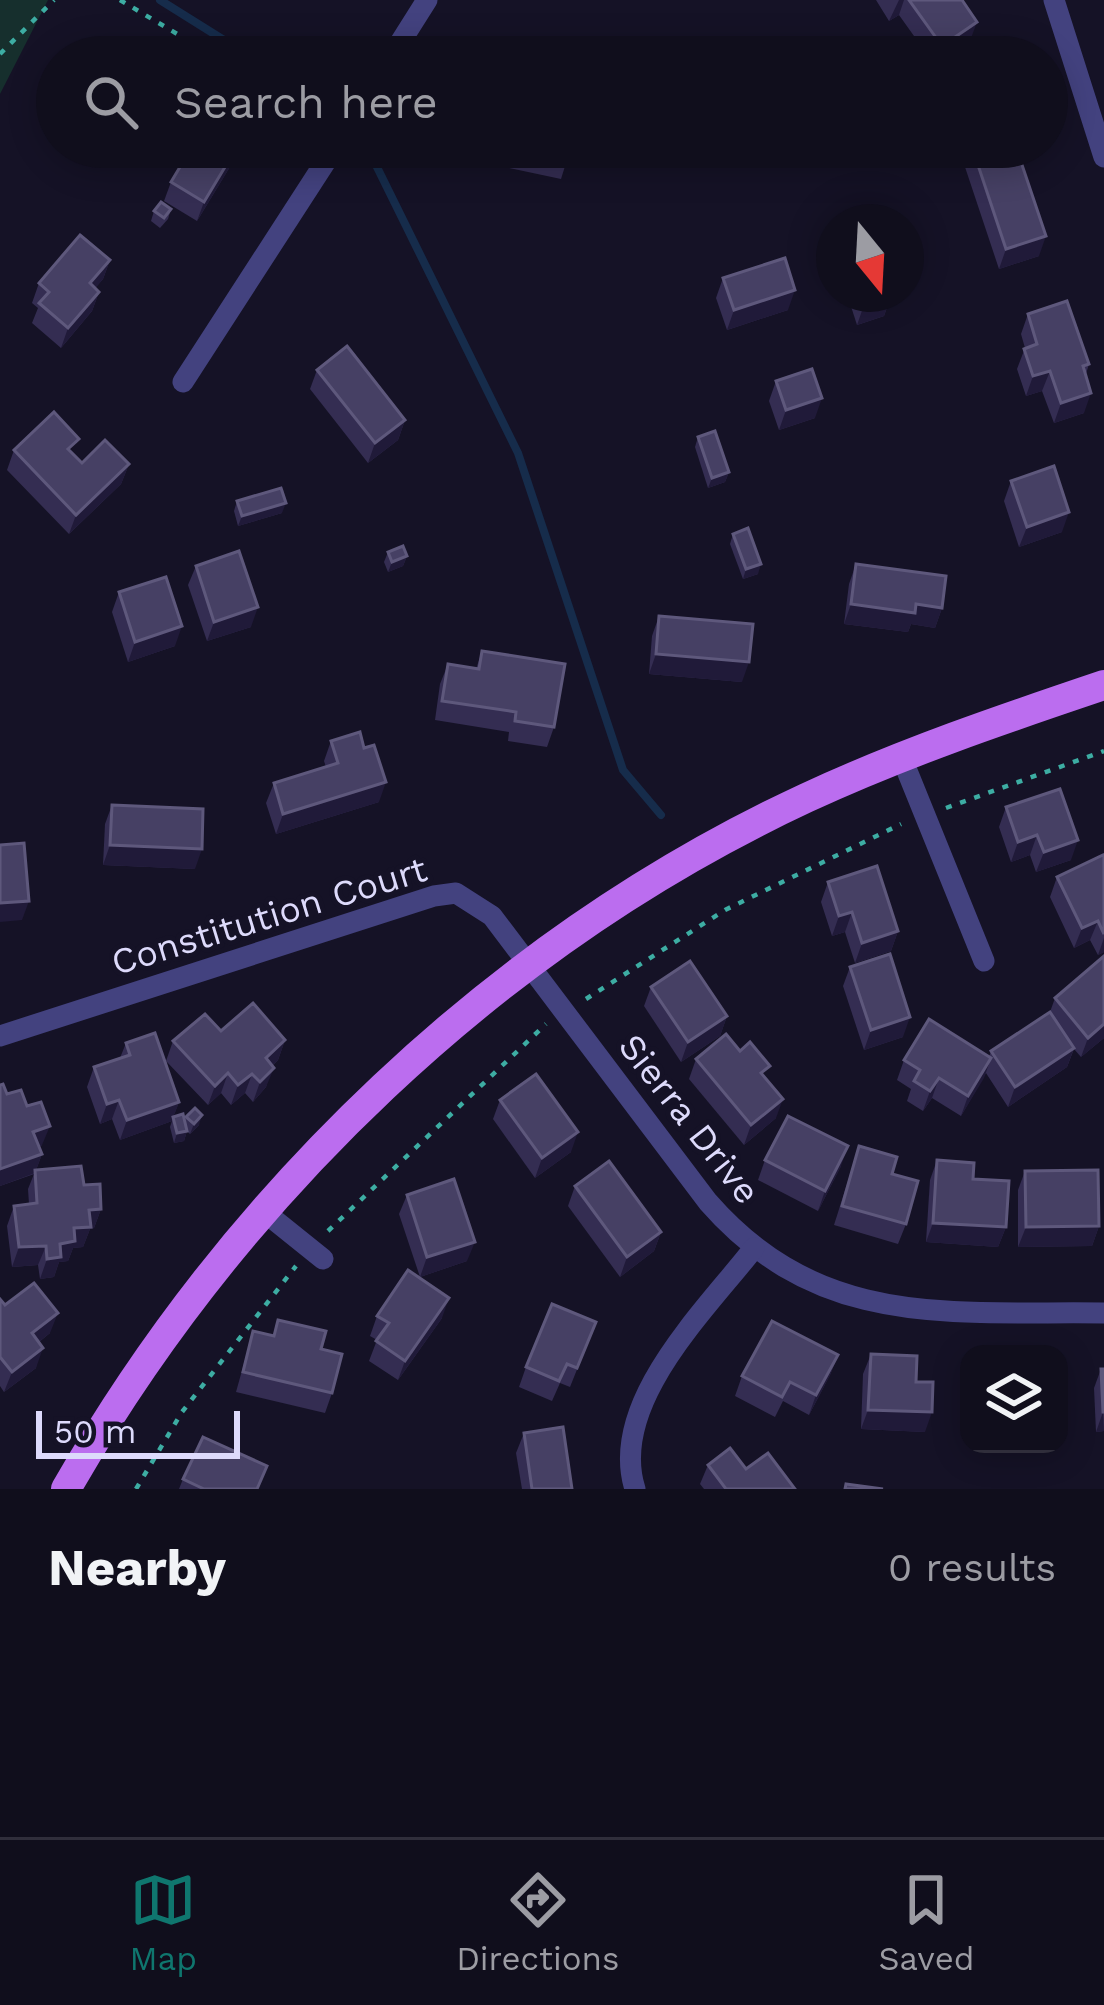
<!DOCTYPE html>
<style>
:root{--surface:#100e1c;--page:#1e1c29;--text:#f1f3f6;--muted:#9c9ca3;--line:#302e3b;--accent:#0f766e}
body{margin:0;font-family:"Work Sans",sans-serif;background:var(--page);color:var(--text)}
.controls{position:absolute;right:36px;bottom:36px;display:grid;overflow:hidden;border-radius:24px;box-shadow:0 6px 30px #0003}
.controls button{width:108px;height:108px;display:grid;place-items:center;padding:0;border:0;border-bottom:3px solid var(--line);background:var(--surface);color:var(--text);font:60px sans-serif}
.compass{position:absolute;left:816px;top:204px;width:108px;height:108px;border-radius:50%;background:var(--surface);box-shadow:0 6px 30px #0003;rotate:162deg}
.scale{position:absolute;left:36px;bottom:30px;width:204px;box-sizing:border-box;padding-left:12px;border:6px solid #dddafb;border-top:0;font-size:33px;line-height:42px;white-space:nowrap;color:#dddafb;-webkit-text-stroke:9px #151226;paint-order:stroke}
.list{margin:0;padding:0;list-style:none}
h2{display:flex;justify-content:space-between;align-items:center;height:156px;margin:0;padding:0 48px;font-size:51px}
h2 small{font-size:39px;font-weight:400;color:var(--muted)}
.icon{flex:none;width:66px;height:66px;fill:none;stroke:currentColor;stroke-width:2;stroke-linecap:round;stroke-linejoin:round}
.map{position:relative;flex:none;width:1104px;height:1489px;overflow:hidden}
.search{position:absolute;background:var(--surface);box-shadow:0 6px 30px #0003;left:36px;right:36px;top:36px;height:132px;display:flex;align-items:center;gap:30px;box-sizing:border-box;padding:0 42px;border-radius:66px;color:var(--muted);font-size:45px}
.sheet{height:348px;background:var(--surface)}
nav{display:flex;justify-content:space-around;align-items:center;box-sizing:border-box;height:168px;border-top:3px solid var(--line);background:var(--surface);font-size:33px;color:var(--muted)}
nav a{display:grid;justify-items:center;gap:6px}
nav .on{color:var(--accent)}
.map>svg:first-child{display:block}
.green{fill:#162f2d}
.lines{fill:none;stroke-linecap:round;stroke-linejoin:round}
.stream{stroke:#162c4b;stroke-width:8}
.path{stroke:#3dada3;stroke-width:4.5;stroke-dasharray:6 9;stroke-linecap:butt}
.minor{stroke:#43427f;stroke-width:21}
.primary{stroke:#bb6def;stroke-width:30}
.wall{fill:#342d52}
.shaded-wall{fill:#201a39}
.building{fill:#464064;stroke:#5e587c;stroke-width:3}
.labels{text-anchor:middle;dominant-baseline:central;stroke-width:10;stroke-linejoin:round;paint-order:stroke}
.street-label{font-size:36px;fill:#dddafb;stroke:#151226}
</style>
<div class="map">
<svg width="1104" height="1489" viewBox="0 0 1104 1489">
<rect width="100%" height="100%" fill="#151226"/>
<polygon class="green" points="0,0 48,0 0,94"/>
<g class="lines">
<g class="stream">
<polyline points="160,0 251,57"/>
<polyline points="374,161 518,453 623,770 661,815"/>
</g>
<g class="path">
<polyline points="120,0 216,57"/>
<polyline points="0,54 54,0"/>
<polyline points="946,808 1104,751"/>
<polyline points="586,999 725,910 901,824"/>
<polyline points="328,1231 546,1024"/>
<polyline points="136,1489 182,1412 296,1266"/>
</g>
<g class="minor">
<polyline points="1054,0 1104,157"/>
<polyline points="391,57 427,0"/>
<polyline points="183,382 335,147"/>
<polyline points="901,756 984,961"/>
<path d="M0,1036L434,896L456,893L492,916L708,1202C820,1330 950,1311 1104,1313"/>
<polyline points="262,1210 323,1259"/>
<path d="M635,1489C608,1403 706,1310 754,1248"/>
</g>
<path class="primary" d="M66,1489C235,1194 497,942 806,798C903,753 1003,719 1104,685"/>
</g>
<g class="wall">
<polygon points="876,0 962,0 970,41 948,57 929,57 899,15 889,21"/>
<polygon points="242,147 197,221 164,201 171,182"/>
<polygon points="464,147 571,147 561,179 461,158"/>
<polygon points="968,147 1016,147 1039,256 999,269 963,161"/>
<polygon points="171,209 168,219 160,228 151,221 154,211"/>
<polygon points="110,260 103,279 95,288 99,292 92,311 61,348 32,323 38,308 32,303 39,283"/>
<polygon points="723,278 788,310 727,330 716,298"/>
<polygon points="847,294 890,294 891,296 884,316 857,325"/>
<polygon points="1028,314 1089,364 1086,374 1084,413 1054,423 1042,391 1026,396 1017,369 1025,348 1021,334"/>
<polygon points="317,370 405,420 398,440 368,463 310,389"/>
<polygon points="776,381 815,418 779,430 769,401"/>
<polygon points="698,437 729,472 725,482 708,488 695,447"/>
<polygon points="14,450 74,455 82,463 129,464 121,484 69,534 7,470"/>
<polygon points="1011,481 1062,532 1019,547 1004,501"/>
<polygon points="237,501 282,513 238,526 234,511"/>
<polygon points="733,534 758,574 743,579 730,544"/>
<polygon points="388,552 407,556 403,566 388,572 384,562"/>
<polygon points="856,564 942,608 935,628 911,624 908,632 844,624 849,584"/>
<polygon points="196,566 251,627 207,641 188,585"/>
<polygon points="119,592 175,646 128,662 112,612"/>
<polygon points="659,616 742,682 649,674 652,636"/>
<polygon points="482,651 554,727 547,747 508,741 509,732 435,720 440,684 448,664 476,669"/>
<polygon points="331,741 379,802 276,834 266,803 274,783 326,767 324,761"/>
<polygon points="112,805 195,869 103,865 105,824"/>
<polygon points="1006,807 1071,860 1036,872 1030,855 1011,862 999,827"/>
<polygon points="1104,857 1104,952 1098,955 1090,940 1074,948 1050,897 1057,877"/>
<polygon points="828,882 898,931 891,951 855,963 845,932 832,936 821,902"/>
<polygon points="1104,956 1104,1038 1081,1057 1074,1049 1067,1067 1008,1107 986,1073 961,1116 932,1098 923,1111 907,1101 911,1089 897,1080 904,1060 989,1057 991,1051 1050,1012 1055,998"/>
<polygon points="850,967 903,1037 864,1050 843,986"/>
<polygon points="651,987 727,1016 720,1036 681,1062 644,1006"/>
<polygon points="221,1031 285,1040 278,1060 272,1066 266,1087 253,1102 245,1093 231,1105 221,1093 208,1105 166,1061 173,1041"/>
<polygon points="126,1043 179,1102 173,1117 185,1121 186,1117 199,1125 190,1134 187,1131 184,1141 174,1143 170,1127 172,1121 120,1140 112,1119 100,1124 87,1087 94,1067 120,1058"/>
<polygon points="696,1059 765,1078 776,1118 744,1145 689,1079"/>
<polygon points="7,1094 42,1145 39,1147 42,1154 36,1170 84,1185 101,1209 94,1228 90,1229 83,1247 73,1248 68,1261 59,1262 54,1277 40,1279 38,1265 12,1267 7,1226 14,1206 29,1204 28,1189 34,1174 0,1186"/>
<polygon points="500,1100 571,1152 535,1178 493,1119"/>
<polygon points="859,1146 892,1174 906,1224 898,1244 834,1225"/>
<polygon points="765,1160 841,1166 818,1211 758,1180"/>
<polygon points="937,1160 973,1179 1006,1227 998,1247 926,1242 930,1180"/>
<polygon points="1025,1171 1099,1226 1092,1246 1018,1247 1018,1190"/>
<polygon points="575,1186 661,1232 654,1251 620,1277 568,1206"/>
<polygon points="407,1195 467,1261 420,1277 399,1214"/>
<polygon points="0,1299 5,1305 50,1333 39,1342 36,1368 4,1392 0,1386"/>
<polygon points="377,1316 442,1318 398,1380 369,1361 377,1340 370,1336"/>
<polygon points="278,1320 321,1349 332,1393 325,1413 236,1392 253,1331 273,1336"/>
<polygon points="596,1322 570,1387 560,1383 552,1401 519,1387 526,1367"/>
<polygon points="871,1354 916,1382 925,1432 861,1429 863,1374"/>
<polygon points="838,1355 830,1375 809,1415 783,1401 775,1417 735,1396 742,1376"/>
<polygon points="1101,1369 1104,1369 1104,1431 1096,1432 1094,1388"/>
<polygon points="524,1433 572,1489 522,1489 516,1453"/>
<polygon points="708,1465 746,1469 795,1489 704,1489 700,1484"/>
<polygon points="183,1479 259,1489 179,1489"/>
</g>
<g class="shaded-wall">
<polygon points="899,0 904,0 899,15 889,21"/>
<polygon points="977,22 970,41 948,57 938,57 942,46"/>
<polygon points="237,147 242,147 197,221 204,202"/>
<polygon points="1046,236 1039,256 999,269 1006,249"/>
<polygon points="110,260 103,279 83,303 90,283"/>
<polygon points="795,290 788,310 727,330 734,310"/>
<polygon points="99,292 92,311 61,348 68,328"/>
<polygon points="891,296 884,316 857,325 864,305"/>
<polygon points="1050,371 1042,391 1026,396 1033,376"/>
<polygon points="1091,393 1084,413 1054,423 1061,403"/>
<polygon points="822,398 815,418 779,430 786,410"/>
<polygon points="405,420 398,440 368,463 375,443"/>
<polygon points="129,464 121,484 69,534 76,515"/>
<polygon points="729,472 725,482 708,488 712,478"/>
<polygon points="286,503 282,513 238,526 242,516"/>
<polygon points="1069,512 1062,532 1019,547 1027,527"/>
<polygon points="407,556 403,566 388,572 392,562"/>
<polygon points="761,564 758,574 743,579 746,569"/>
<polygon points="851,604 916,604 942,608 935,628 911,624 908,632 844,624"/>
<polygon points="258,607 251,627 207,641 214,622"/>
<polygon points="182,626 175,646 128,662 135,642"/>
<polygon points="656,654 749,662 742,682 649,674"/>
<polygon points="386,782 379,802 276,834 283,814"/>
<polygon points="1037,835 1030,855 1011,862 1018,842"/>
<polygon points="1078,840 1071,860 1036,872 1044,852"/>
<polygon points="110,845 202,849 195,869 103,865"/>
<polygon points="29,901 22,920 0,922 0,903"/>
<polygon points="852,912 845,932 832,936 839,916"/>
<polygon points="1098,921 1090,940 1074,948 1082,928"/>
<polygon points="898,931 891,951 855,963 862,943"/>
<polygon points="1104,938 1104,952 1098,955"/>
<polygon points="727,1016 720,1036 681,1062 688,1042"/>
<polygon points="910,1017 903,1037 864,1050 871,1030"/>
<polygon points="1104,1024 1104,1038 1081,1057 1088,1038"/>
<polygon points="285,1040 278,1060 259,1078 266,1058"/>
<polygon points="1074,1048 1067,1067 1008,1107 1015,1087"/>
<polygon points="991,1058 984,1078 961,1116 968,1096"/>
<polygon points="274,1068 266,1087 253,1102 260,1082"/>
<polygon points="228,1073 221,1093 208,1105 215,1086"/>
<polygon points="252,1074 245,1093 231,1105 238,1085"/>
<polygon points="939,1078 932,1098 923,1111 930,1091"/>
<polygon points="783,1099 776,1118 744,1145 751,1125"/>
<polygon points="119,1100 112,1119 100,1124 107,1104"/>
<polygon points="179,1102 172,1121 120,1140 127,1120"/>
<polygon points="202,1115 199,1125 190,1134 194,1124"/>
<polygon points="50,1126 42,1145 26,1152 33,1132"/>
<polygon points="187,1131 184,1141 174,1143 177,1133"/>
<polygon points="578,1132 571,1152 535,1178 542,1158"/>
<polygon points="848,1146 841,1166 818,1211 825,1191"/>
<polygon points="42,1154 35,1173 0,1186 0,1169"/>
<polygon points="101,1209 94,1228 90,1229 83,1247 73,1248 68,1261 59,1262 54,1277 40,1279 47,1259 89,1210"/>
<polygon points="933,1223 1006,1227 998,1247 926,1242"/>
<polygon points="1099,1226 1092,1246 1018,1247 1026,1227"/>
<polygon points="661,1232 654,1251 620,1277 627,1257"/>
<polygon points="475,1242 467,1261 420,1277 427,1257"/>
<polygon points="46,1246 38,1265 12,1267 19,1247"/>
<polygon points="449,1298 442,1318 398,1380 405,1361"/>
<polygon points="58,1313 50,1333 25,1353 32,1333"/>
<polygon points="43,1348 36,1368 4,1392 12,1372"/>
<polygon points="838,1355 830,1375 809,1415 816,1395"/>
<polygon points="868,1410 932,1412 925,1432 861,1429"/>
<polygon points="1103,1412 1104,1431 1096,1432"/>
</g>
<g class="building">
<polygon points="909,0 962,0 977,22 942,46"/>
<polygon points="192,147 237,147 204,202 171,182"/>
<polygon points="510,147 571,147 568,159"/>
<polygon points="972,147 1016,147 1046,236 1006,249"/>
<polygon points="161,202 171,209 164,218 154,211"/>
<polygon points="80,235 110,260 90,283 99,292 68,328 39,303 49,292 39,283"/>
<polygon points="785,258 795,290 734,310 723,278"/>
<polygon points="861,294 890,294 891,296 864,305"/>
<polygon points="1067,301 1089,364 1083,366 1091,393 1061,403 1050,371 1033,376 1024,349 1037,344 1028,314"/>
<polygon points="347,346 405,420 375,443 317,370"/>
<polygon points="812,369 822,398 786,410 776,381"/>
<polygon points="54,412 79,439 68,449 82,463 105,440 129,464 76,515 14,450"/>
<polygon points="715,431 729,472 712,478 698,437"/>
<polygon points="1054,466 1069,512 1027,527 1011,481"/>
<polygon points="281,488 286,503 242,516 237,501"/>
<polygon points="748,528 761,564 746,569 733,534"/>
<polygon points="403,546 407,556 392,562 388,552"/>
<polygon points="239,551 258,607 214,622 196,566"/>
<polygon points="856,564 946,576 942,608 916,604 915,613 851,604"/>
<polygon points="166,577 182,626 135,642 119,592"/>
<polygon points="659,616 753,624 749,662 656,654"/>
<polygon points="482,651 565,664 554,727 515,721 516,712 442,701 448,664 479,669"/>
<polygon points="360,732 364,748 374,745 386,782 283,814 274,783 338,763 331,741"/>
<polygon points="1060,789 1078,840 1044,852 1037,835 1018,842 1006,807"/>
<polygon points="112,805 203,809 202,849 110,845"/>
<polygon points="24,843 29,901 0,903 0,845"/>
<polygon points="1103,855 1104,857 1104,934 1098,921 1082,928 1057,877"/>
<polygon points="877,866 898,931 862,943 852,912 839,916 828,882"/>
<polygon points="890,954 910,1017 871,1030 850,967"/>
<polygon points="1104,956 1104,1024 1088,1038 1055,998"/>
<polygon points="690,961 727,1016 688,1042 651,987"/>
<polygon points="253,1003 285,1040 266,1058 274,1068 260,1082 252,1074 238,1085 228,1073 215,1086 173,1041 205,1014 221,1031"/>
<polygon points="1050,1012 1074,1048 1015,1087 991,1051"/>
<polygon points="929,1019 991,1058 968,1096 939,1078 930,1091 914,1081 920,1070 904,1060"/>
<polygon points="155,1033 179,1102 127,1120 119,1100 107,1104 94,1067 130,1055 126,1043"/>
<polygon points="726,1034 740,1051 750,1042 770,1066 761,1073 783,1099 751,1125 696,1059"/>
<polygon points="536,1074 578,1132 542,1158 500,1100"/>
<polygon points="3,1084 7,1094 21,1090 27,1106 41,1102 50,1126 33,1132 42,1154 0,1169 0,1085"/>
<polygon points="195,1108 202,1115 194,1124 186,1117"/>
<polygon points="183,1114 187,1131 177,1133 173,1117"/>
<polygon points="788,1116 848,1146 825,1191 765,1160"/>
<polygon points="859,1146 897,1157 892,1174 918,1181 906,1224 842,1206"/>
<polygon points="937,1160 974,1163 973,1179 1009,1181 1006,1227 933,1223"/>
<polygon points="609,1161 661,1232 627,1257 575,1186"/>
<polygon points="81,1166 84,1185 100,1184 101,1209 89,1210 91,1227 74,1228 75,1241 60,1244 61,1257 47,1259 46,1246 19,1247 14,1206 37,1203 35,1170"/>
<polygon points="1098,1170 1099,1226 1026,1227 1025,1171"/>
<polygon points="454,1179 475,1242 427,1257 407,1195"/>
<polygon points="408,1270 449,1298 405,1361 376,1341 389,1323 377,1316"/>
<polygon points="34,1283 58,1313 32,1333 43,1348 12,1372 0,1357 0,1299 5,1305"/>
<polygon points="552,1304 596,1322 577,1368 567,1364 559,1381 526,1367"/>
<polygon points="278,1320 326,1331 321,1349 342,1354 332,1393 243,1372 253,1331 274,1336"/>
<polygon points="772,1321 838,1355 816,1395 790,1382 782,1397 742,1376"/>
<polygon points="871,1354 917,1356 916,1382 933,1382 932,1412 868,1410"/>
<polygon points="1059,1362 1063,1362 1064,1411 1059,1411"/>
<polygon points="1101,1369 1104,1369 1104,1412 1103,1412"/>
<polygon points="563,1427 572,1489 532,1489 524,1433"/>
<polygon points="203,1437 267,1466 257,1489 204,1489 183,1479"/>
<polygon points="730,1448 746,1469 768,1453 795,1489 726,1489 708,1465"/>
<polygon points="846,1484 883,1489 845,1489"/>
</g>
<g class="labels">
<g class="street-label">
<text transform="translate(269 916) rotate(-17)">Constitution Court</text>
<text transform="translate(689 1119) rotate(52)">Sierra Drive</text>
</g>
</g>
</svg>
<div class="controls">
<button><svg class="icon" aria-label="layers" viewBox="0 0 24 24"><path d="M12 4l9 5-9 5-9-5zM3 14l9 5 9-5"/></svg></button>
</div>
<svg class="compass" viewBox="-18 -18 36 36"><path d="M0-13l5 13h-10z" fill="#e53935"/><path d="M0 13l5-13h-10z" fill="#9c9ca3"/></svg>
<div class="scale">50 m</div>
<div class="search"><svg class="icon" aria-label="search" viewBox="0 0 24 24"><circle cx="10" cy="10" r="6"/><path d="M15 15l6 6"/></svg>Search here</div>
</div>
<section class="sheet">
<h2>Nearby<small>0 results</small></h2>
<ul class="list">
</ul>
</section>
<nav>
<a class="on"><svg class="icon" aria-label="map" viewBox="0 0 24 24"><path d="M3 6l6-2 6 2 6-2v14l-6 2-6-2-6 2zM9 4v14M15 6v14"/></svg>Map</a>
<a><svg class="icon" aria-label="directions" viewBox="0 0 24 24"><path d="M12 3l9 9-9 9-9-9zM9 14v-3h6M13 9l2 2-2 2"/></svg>Directions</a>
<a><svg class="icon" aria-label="saved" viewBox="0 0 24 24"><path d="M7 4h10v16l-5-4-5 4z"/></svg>Saved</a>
</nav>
